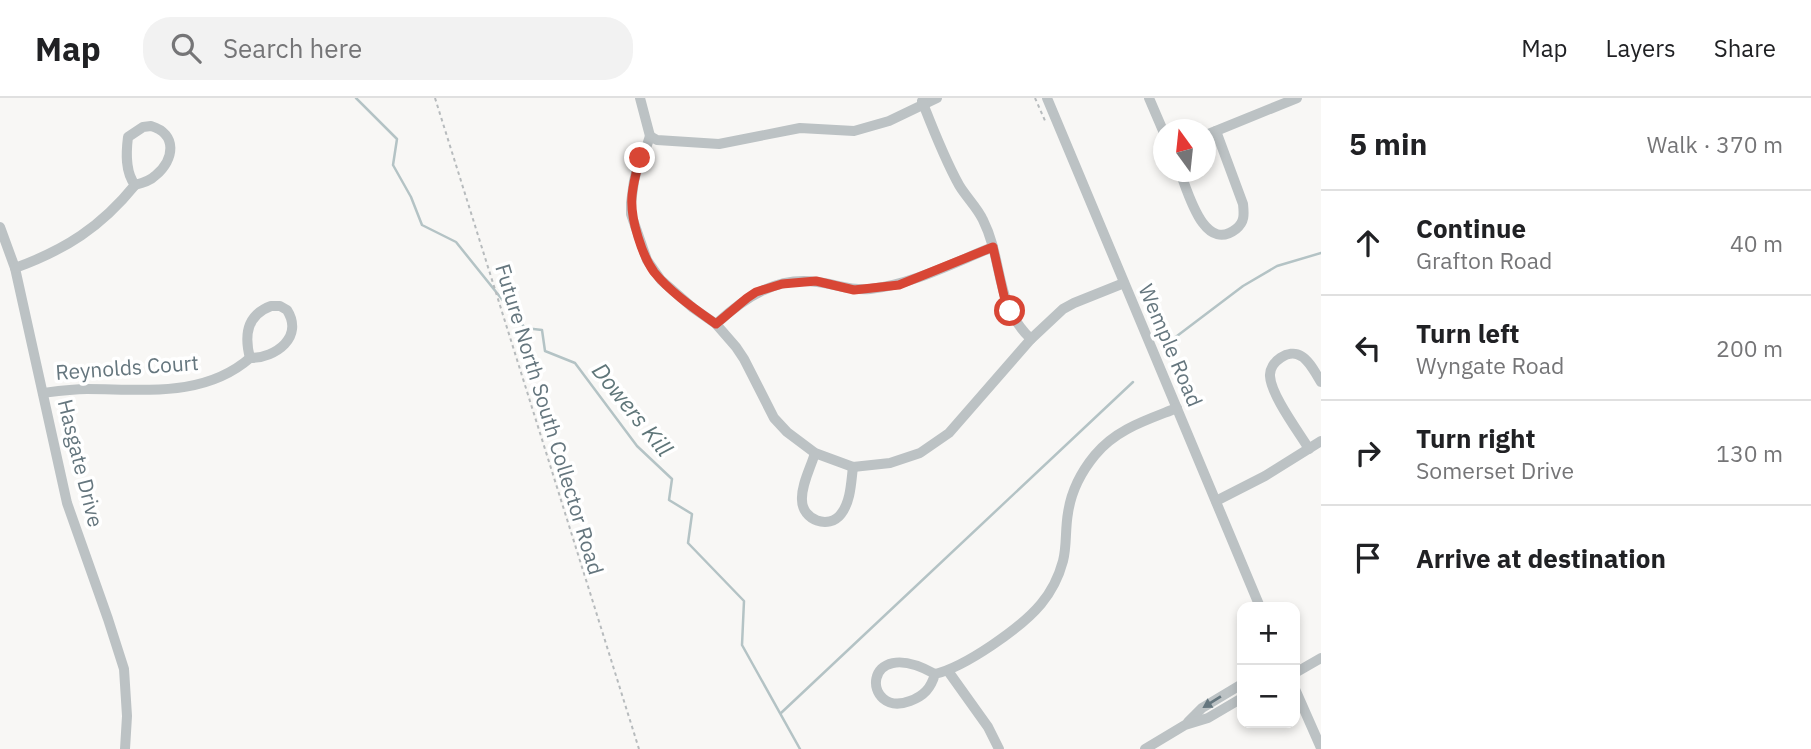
<!DOCTYPE html>
<meta charset="utf-8">
<style>
:root{--surface:#fff;--page:#f2f2f2;--text:#202124;--muted:#757577;--line:#e0e0e0}
body{margin:0;font-family:"IBM Plex Sans",sans-serif;background:var(--page);color:var(--text)}
.controls{position:absolute;right:21px;bottom:21px;display:grid;overflow:hidden;border-radius:14px;box-shadow:0 4px 10px #0003}
.controls button{width:63px;height:63px;display:grid;place-items:center;padding:0;border:0;border-bottom:2px solid var(--line);background:var(--surface);color:var(--text);font:35px sans-serif}
.compass{position:absolute;left:1153px;top:21px;width:63px;height:63px;border-radius:50%;background:var(--surface);box-shadow:0 4px 10px #0003;rotate:345deg}
.stop{position:absolute;width:21px;height:21px;margin:-16px;border:5px solid #d84635;border-radius:50%;background:#fff}
.stop.end{background:#d84635;border-color:#fff;box-shadow:0 2px 7px #0008}
.list{margin:0;padding:0;list-style:none}
h2{display:flex;justify-content:space-between;align-items:center;height:91px;margin:0;padding:0 28px;font-size:30px}
h2 small{font-size:23px;font-weight:400;color:var(--muted)}
.list li{display:grid;grid-template-columns:46px 1fr auto;gap:21px;align-items:center;box-sizing:border-box;height:105px;padding:0 28px;border-top:2px solid var(--line)}
.list b{display:block;font-size:26px;white-space:nowrap}
.list p{margin:0;font-size:23px;white-space:nowrap;color:var(--muted)}
.list em{font-size:23px;font-style:normal;color:var(--muted)}
.icon{flex:none;width:38px;height:38px;fill:none;stroke:currentColor;stroke-width:2;stroke-linecap:round;stroke-linejoin:round}
.map{position:relative;flex:none;width:1321px;height:651px;overflow:hidden}
header{display:flex;align-items:center;gap:42px;box-sizing:border-box;height:98px;padding:0 35px;background:var(--surface);border-bottom:2px solid var(--line)}
header strong{font-size:33px}
nav{display:flex;gap:38px;margin-inline-start:auto;font-size:24px}
.search{width:490px;height:63px;background:var(--page);display:flex;align-items:center;gap:18px;box-sizing:border-box;padding:0 24px;border-radius:28px;color:var(--muted);font-size:26px}
main{display:flex}
aside{flex:1;background:var(--surface)}
.map>svg:first-child{display:block}
.lines{fill:none;stroke-linecap:round;stroke-linejoin:round}
.stream{stroke:#b4c3c5;stroke-width:2.5}
.path{stroke:#b7bbbd;stroke-width:2;stroke-dasharray:3.5 3.5;stroke-linecap:butt}
.minor{stroke:#bcc2c4;stroke-width:10}
.oneway{fill:#65767e}
.route{stroke:#d84635;stroke-width:9}
.labels{text-anchor:middle;dominant-baseline:central;stroke-width:7;stroke-linejoin:round;paint-order:stroke}
.street-label{font-size:21px;fill:#65767e;stroke:#fff}
.water-label{font-size:23px;font-style:italic;fill:#5f7679;stroke:#fff}
</style>
<header>
<strong>Map</strong>
<div class="search"><svg class="icon" aria-label="search" viewBox="0 0 24 24"><circle cx="10" cy="10" r="6"/><path d="M15 15l6 6"/></svg>Search here</div>
<nav><a>Map</a><a>Layers</a><a>Share</a></nav>
</header>
<main>
<div class="map">
<svg width="1321" height="651" viewBox="0 0 1321 651">
<rect width="100%" height="100%" fill="#f8f7f5"/>
<g class="lines">
<g class="stream">
<polyline points="356,0 397,41 393,67 411,99 422,127 456,144 525,230 542,232 545,253 575,265 637,348 672,381 669,402 692,416 688,445 744,503 742,547 800,651"/>
<polyline points="1173,241 1243,188 1277,168 1321,155"/>
<polyline points="781,615 1133,284"/>
</g>
<g class="path">
<polyline points="435,0 639,651"/>
<polyline points="1035,0 1046,25"/>
</g>
<g class="minor">
<polyline points="640,0 650,38"/>
<polyline points="937,0 889,23 854,33 800,30 719,46 657,42 650,38 647,47 640,60 634,83 631,105 631,116 647,162 661,182 693,210 716,226 736,249 744,261 774,320 787,334 815,355 853,369 890,365 920,355 949,335 1031,241 1063,211 1074,205 1124,185"/>
<polyline points="1047,0 1260,509"/>
<polyline points="1149,0 1164,35"/>
<path d="M922,3C933,31 944,60 959,87C966,99 977,109 983,122C1004,164 994,206 1031,241"/>
<path d="M151,28C178,36 174,62 156,77C150,83 143,85 135,87C125,74 126,55 128,39L143,29Z"/>
<polyline points="1206,37 1297,0"/>
<path d="M1180,74C1188,94 1204,156 1236,131C1245,124 1244,116 1243,106L1216,33"/>
<polyline points="0,129 15,170 67,405 108,521 124,571 127,618 125,651"/>
<path d="M15,170C65,152 101,129 135,87"/>
<path d="M271,208H280L287,212C304,239 276,260 250,260C244,237 247,217 271,208Z"/>
<path d="M716,226C744,200 776,178 817,184C836,186 850,193 870,191C913,186 953,165 993,149"/>
<path d="M43,295C58,293 72,291 87,291C143,291 204,300 250,260"/>
<path d="M1309,351C1298,333 1271,297 1270,278C1269,264 1289,250 1301,258C1309,262 1316,276 1321,284"/>
<path d="M815,355C811,369 801,387 802,402C802,422 829,432 841,416C851,403 851,384 853,369"/>
<polyline points="1216,403 1265,378 1321,343"/>
<polyline points="948,573 988,629 999,651"/>
<polyline points="1295,575 1321,560"/>
<path d="M935,576C860,534 862,621 910,603C924,598 931,590 935,576C965,569 1021,530 1041,506C1051,494 1059,478 1063,463C1067,448 1065,431 1068,415C1071,394 1081,374 1095,357C1116,331 1147,322 1177,310"/>
<polyline points="1295,591 1321,650"/>
<polyline points="1188,624 1202,610 1242,586"/>
<polyline points="1145,651 1185,627 1208,620 1242,600"/>
</g>
</g>
<defs><path id="oneway-solid" d="M-6-.8H1V-3.2L6.5 0L1 3.2V.8H-6Z" transform="scale(1.75)"/></defs>
<use class="oneway" href="#oneway-solid" transform="translate(1212 604) rotate(148)"/>
<g class="lines">
<path class="route" d="M640,60C631,93 628,107 638,139C642,152 646,163 654,174C670,194 695,211 716,226L747,200L756,194L782,186L816,183L854,192L899,187L993,149L1004,198L1010,213"/>
</g>
<g class="labels">
<g class="street-label">
<text transform="translate(1171 247) rotate(67)">Wemple Road</text>
<text transform="translate(127 269) rotate(-4)">Reynolds Court</text>
<text transform="translate(550 321) rotate(73)">Future North South Collector Road</text>
<text transform="translate(81 365) rotate(76)">Hasgate Drive</text>
</g>
<g class="water-label">
<text transform="translate(633 311) rotate(51)">Dowers Kill</text>
</g>
</g>
</svg>
<div class="controls">
<button>+</button>
<button>−</button>
</div>
<svg class="compass" viewBox="-18 -18 36 36"><path d="M0-13l5 13h-10z" fill="#e53935"/><path d="M0 13l5-13h-10z" fill="#757577"/></svg>
<div class="stop" style="left:1010px;top:213px"></div>
<div class="stop end" style="left:640px;top:60px"></div>
</div>
<aside>
<h2>5 min<small>Walk · 370 m</small></h2>
<ul class="list">
<li><svg class="icon" aria-label="ahead" viewBox="0 0 24 24"><path d="M12 20V5M6 11l6-6 6 6"/></svg><div><b>Continue</b><p>Grafton Road</p></div><em>40 m</em></li>
<li><svg class="icon" aria-label="left" viewBox="0 0 24 24"><path d="M17 20v-9H6M10 6l-5 5 5 5"/></svg><div><b>Turn left</b><p>Wyngate Road</p></div><em>200 m</em></li>
<li><svg class="icon" aria-label="right" viewBox="0 0 24 24"><path d="M7 20v-9h11M14 6l5 5-5 5"/></svg><div><b>Turn right</b><p>Somerset Drive</p></div><em>130 m</em></li>
<li><svg class="icon" aria-label="arrive" viewBox="0 0 24 24"><path d="M6 21V4h12l-3 4 3 4H6"/></svg><div><b>Arrive at destination</b></div></li>
</ul>
</aside>
</main>
